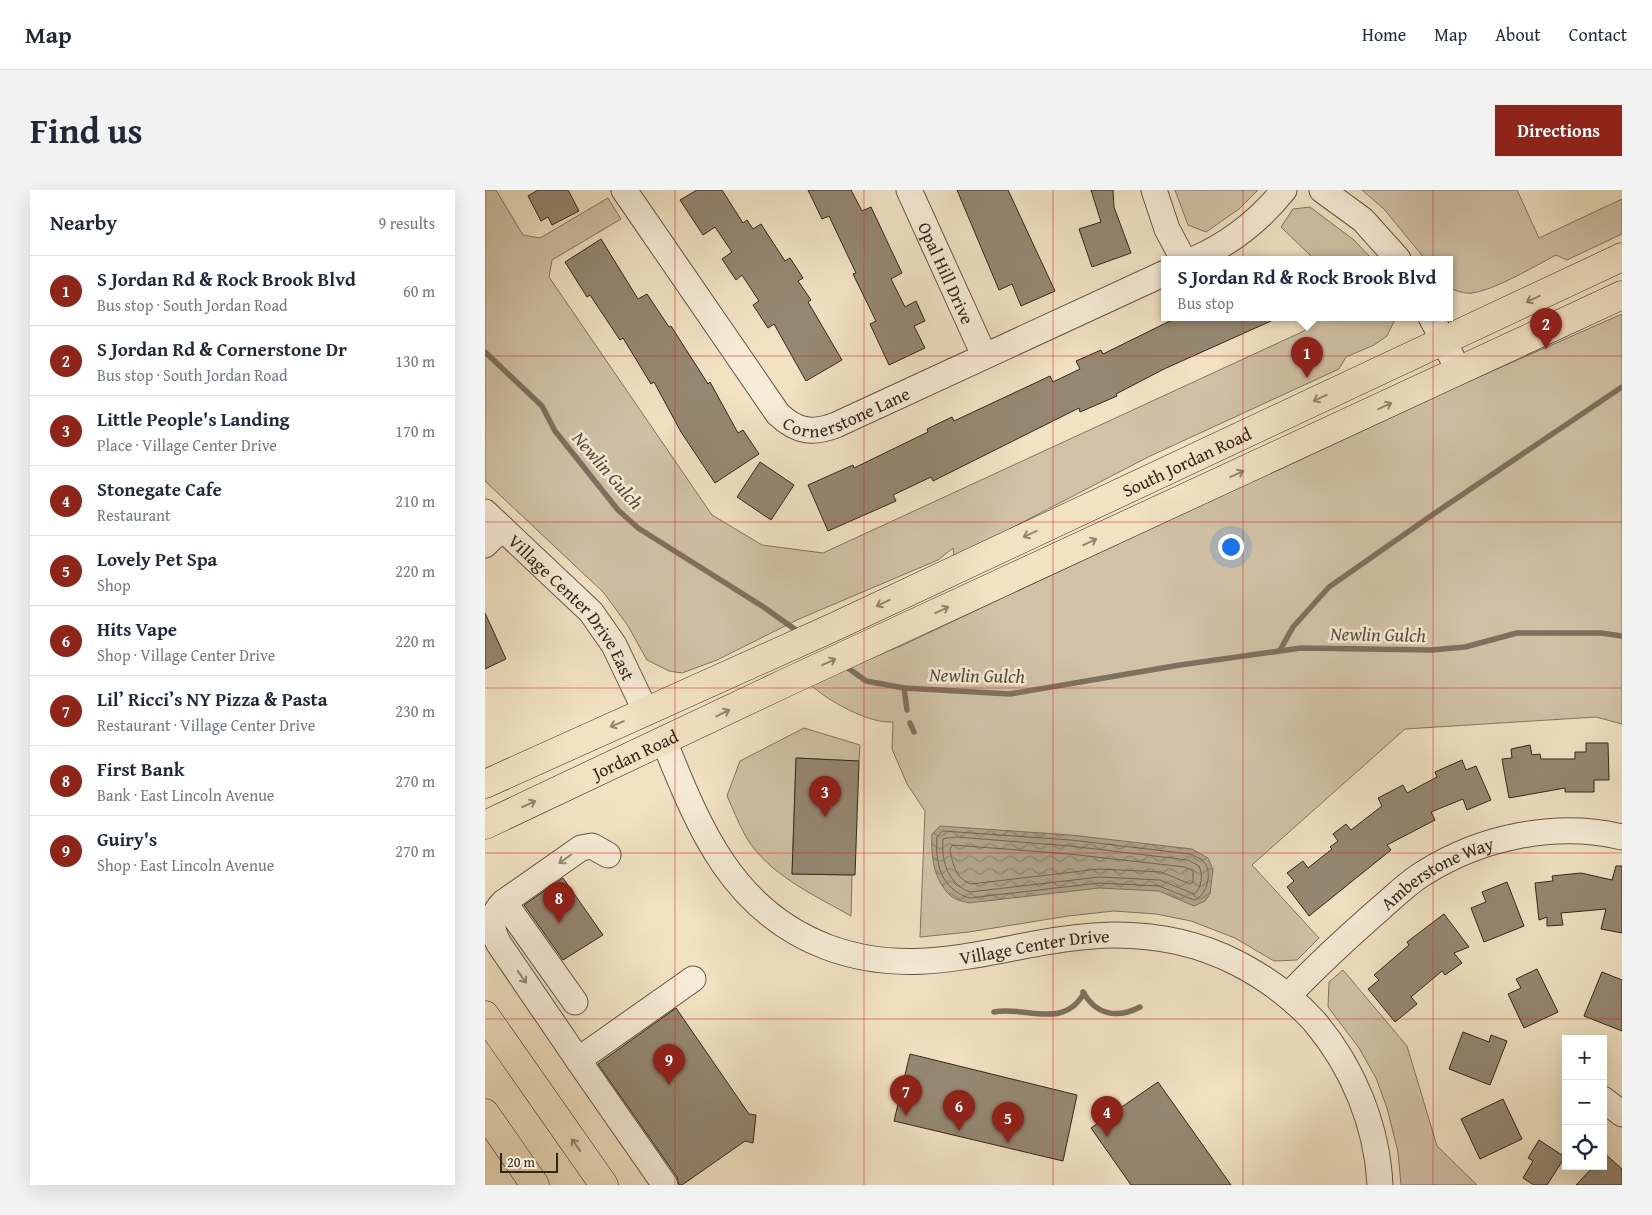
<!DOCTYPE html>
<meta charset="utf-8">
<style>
:root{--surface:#fff;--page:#f2f2f3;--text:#1f2937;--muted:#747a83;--line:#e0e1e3;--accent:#8f2418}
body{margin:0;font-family:"Gentium Book Plus",serif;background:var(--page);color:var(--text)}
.controls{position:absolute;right:15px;bottom:15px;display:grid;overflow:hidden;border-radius:0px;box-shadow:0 5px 20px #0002}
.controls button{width:45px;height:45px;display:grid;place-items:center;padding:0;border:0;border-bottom:1px solid var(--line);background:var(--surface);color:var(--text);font:25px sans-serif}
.scale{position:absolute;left:15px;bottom:12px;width:58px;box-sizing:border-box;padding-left:5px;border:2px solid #32271b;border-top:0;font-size:14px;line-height:18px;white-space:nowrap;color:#32271b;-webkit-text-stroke:4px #f6ecd7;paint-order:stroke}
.you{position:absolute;left:745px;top:356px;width:18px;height:18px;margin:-12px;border:4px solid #fff;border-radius:50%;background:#1a73e8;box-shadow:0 0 0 8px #1a73e833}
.badge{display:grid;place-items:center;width:32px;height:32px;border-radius:50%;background:var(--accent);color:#fff;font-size:16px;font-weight:700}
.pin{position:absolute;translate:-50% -41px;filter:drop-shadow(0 1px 2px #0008)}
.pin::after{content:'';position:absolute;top:26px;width:18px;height:15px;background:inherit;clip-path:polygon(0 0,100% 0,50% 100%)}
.popup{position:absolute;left:676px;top:66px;width:292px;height:65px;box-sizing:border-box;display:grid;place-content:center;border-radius:0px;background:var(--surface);filter:drop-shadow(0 1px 4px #0005);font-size:16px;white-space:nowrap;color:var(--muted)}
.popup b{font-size:19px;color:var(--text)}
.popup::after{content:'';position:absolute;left:50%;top:100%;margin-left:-10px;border:10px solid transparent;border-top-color:var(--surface)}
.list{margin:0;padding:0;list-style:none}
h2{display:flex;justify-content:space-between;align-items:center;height:65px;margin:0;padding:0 20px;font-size:21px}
h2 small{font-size:16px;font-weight:400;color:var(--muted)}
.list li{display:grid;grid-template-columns:32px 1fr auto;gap:15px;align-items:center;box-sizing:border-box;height:70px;padding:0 20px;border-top:1px solid var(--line)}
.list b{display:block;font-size:19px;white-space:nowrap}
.list p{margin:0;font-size:16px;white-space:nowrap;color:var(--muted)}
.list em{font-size:16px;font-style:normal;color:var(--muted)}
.icon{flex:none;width:28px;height:28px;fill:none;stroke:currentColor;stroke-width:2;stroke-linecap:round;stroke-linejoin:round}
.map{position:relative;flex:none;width:1137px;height:995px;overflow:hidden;border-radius:0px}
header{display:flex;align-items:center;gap:30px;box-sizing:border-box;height:70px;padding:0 25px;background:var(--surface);border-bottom:1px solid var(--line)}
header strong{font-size:24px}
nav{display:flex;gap:28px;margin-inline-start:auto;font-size:18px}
.intro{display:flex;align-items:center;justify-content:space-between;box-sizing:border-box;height:120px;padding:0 30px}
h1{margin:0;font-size:35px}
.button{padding:12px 22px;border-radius:0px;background:var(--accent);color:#fff;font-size:18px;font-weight:700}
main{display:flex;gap:30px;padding:0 30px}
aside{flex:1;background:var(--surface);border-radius:0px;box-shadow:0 5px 20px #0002}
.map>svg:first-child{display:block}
.green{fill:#d1c2a6;stroke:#827460}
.water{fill:url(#water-waves);stroke:#7e715d}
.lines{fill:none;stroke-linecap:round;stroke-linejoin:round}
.shore{stroke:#716452;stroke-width:1}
.stream{stroke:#7e715d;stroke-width:5.5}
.building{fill:#958872;stroke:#32271b}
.minor-casing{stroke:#625645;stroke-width:27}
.major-casing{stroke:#32271b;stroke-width:29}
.minor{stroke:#f6ecd7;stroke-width:25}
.major{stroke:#f1e2c2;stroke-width:28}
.oneway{stroke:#92846e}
.oneway2{stroke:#948a79}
.grid{fill:none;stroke:#d62828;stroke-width:1;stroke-opacity:0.55}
.labels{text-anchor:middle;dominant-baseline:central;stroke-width:5;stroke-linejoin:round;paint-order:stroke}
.street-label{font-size:18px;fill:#32271b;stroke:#f6ecd7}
.water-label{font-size:19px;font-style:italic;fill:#584c3c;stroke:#f6ecd7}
</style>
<header>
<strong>Map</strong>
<nav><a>Home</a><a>Map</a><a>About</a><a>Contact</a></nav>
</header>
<div class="intro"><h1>Find us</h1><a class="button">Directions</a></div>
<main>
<aside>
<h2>Nearby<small>9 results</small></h2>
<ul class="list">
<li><span class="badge">1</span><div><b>S Jordan Rd &amp; Rock Brook Blvd</b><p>Bus stop · South Jordan Road</p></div><em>60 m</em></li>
<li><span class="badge">2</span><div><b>S Jordan Rd &amp; Cornerstone Dr</b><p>Bus stop · South Jordan Road</p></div><em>130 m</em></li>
<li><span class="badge">3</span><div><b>Little People's Landing</b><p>Place · Village Center Drive</p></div><em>170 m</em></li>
<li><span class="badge">4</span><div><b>Stonegate Cafe</b><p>Restaurant</p></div><em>210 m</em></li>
<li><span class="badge">5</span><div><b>Lovely Pet Spa</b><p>Shop</p></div><em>220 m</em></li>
<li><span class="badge">6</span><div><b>Hits Vape</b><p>Shop · Village Center Drive</p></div><em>220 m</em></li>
<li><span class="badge">7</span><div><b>Lil’ Ricci’s NY Pizza &amp; Pasta</b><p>Restaurant · Village Center Drive</p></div><em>230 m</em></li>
<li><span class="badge">8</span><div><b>First Bank</b><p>Bank · East Lincoln Avenue</p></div><em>270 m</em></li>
<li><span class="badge">9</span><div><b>Guiry's</b><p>Shop · East Lincoln Avenue</p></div><em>270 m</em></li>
</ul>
</aside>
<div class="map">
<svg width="1137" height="995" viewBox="0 0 1137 995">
<defs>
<pattern id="water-waves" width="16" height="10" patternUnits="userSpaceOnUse" patternTransform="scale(1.25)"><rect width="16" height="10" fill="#b0a289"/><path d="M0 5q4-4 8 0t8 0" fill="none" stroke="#90846f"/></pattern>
</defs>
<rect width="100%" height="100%" fill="#f1e2c2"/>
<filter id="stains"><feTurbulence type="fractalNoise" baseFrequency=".004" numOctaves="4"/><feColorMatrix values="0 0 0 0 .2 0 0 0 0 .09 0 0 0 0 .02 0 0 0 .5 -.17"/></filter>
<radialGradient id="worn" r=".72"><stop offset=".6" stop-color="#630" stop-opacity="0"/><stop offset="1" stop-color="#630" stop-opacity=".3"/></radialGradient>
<g class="green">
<polygon points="0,0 11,0 38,45 55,48 123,8 136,29 67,70 64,87 227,325 277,355 338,363 819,141 833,127 911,127 902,146 889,155 861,167 854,179 663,267 469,368 468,358 453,370 314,429 232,470 197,483 184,481 162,470 143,436 119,403 0,291"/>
<polygon points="690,0 773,0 754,19 721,42 703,35"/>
<path d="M877,0H1032L1054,48L1137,9V44L1082,70L1071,65C1050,76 1010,100 987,103C980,104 971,101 965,98L964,69H940L899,19Z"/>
<polygon points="825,17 869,50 887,69 829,69 796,37 808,19"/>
<path d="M1137,124V534L1111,527L920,539L767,675L834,748L812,770L789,771L750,748L706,731L671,724L629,721L583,726L484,742L435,747L440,621L422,594L407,559L408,532C385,534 342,511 325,494L418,455L871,241Z"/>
<path d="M319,538L375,555L374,571L311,568L307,684L367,685L366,726C329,705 282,684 260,645C253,632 248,619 242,606L255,571Z"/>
<polygon points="858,780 922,856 952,956 992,995 916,995 913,962 902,918 891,888 874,858 843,817 844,792"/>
</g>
<path class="water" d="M455,636L586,645L707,659L723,668L728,679L725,704L720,711L709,716L674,701L614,698L484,713C478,711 470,710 466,706C448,690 446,665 447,644Z"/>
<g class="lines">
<g class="shore">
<path d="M458,641L586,650L705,664C709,666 716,668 719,672C728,682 722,706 709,710L674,696L614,693L484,708C456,698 450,675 452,647Z"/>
<path d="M472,647L585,656L703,670L714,676C718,684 717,699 709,704L675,690L614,687L485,702C463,694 456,671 458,649Z"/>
<path d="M468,655L584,664L700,677L708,681V692L705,694L676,682L614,679L486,694C471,689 468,675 465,660Z"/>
</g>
<g class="stream">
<polyline points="0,162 57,216 70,241 133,320 153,338 280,418 315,443"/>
<polyline points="795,460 808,437 844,397 950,323 1137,197"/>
<polyline points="359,475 381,491 419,498 525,504 695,475 816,458 946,460 980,457 1032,443 1116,443 1137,446"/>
<polyline points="419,498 422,520"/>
<polyline points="425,533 429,542"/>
<path d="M598,802C611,825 632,829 655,817"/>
<path d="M509,822C538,815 578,841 599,803"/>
</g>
</g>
<g class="building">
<polygon points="53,0 83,0 94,21 67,35 63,27 56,31 43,6"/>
<polygon points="212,0 237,0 258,33 262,30 268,39 276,34 300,71 305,68 318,88 313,91 326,110 323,112 357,170 321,191 289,134 283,138 268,115 274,111 257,85 251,90 237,69 247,62 230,37 218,45 195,10"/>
<polygon points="323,0 366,0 377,21 386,17 417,83 406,89 420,117 431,111 440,131 429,136 440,158 404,175 385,134 391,131 368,84 371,83 344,26 337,29"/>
<polygon points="472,0 523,0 570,101 536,116 527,94 514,100"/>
<polygon points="606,0 628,0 629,17 646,63 607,77 594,39 616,32"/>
<polygon points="116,49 153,109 162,104 184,137 186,136 223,194 225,192 253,243 258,240 274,264 230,293 196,242 169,192 166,194 138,148 135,150 105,105 102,107 80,72"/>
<polygon points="693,127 795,127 679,179 631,204 632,206 595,222 594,218 448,291 446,287 408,305 411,311 343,341 323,295 368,275 369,278 443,242 442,239 467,227 469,231 565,186 568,192 595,179 591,171 616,160 618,164"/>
<polygon points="275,272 309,295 286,330 252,307"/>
<polygon points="0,423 21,469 0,479"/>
<polygon points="1101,553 1123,553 1124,590 1109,590 1109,602 1080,602 1080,598 1024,608 1017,569 1027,568 1026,559 1045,555 1047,565 1055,564 1056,569 1090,569 1090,562 1101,562"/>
<polygon points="311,568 374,571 370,685 307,684"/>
<polygon points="977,570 981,580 991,576 1006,610 982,620 978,609 946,622 950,630 902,655 906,660 824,726 802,697 809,691 802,683 818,671 823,678 847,659 845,657 853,651 848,644 861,634 866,640 897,616 893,608 918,595 922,603 952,587 950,582"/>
<polygon points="1131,676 1137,676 1137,743 1116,739 1121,719 1076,723 1078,735 1062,736 1062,727 1054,730 1050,693 1068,691 1067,686 1096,683 1127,690"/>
<polygon points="78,688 118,745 78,770 39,715"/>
<polygon points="1022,692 1039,736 999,752 986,718 1001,712 997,702"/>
<polygon points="959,724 984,757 969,763 977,773 960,785 957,781 926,807 932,814 910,832 883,799 894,790 889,785 924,755 922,752"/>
<polygon points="1052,779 1073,822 1039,838 1023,804 1036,798 1031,789"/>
<polygon points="1117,782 1137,790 1137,841 1099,826"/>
<polygon points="191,818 264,924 271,925 268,953 260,951 197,995 194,995 192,987 113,874"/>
<polygon points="978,842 1004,852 1006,845 1022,851 1005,895 964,879"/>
<polygon points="425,864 592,905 578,971 409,931"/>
<polygon points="673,892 746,995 646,995 606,938"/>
<polygon points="1018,909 1037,949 995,969 976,929"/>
<polygon points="1054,950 1080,967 1062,995 1049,995 1038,988 1048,971 1043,968"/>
<polygon points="1118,962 1137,979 1137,995 1091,995 1109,976 1118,976"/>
</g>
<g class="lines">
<g class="minor-casing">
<g id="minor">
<path id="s1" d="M139,0L293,224C312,242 328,244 351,235L680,83"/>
<path id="s2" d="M424,0L499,165"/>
<polyline points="669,0 682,39 698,69"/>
<polyline points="837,0 878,30 913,69"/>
<path d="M710,69C746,53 774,31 799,0"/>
<polyline points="946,127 974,181"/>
<path id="s3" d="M0,322L106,422L129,455L161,522"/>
<polyline points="0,355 17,338"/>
<path id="s4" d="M179,551C214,638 247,721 342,757C443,795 530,746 630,745C672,745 715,754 752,773C781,788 807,807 829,831C868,877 892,935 895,995"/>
<path d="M123,665L107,656L96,658L19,712C5,725 5,738 14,754L93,870L208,789"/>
<polyline points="19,712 90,812"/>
<path id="s5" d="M803,806C833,774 865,745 897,717C911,705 924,692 939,683C996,647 1071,631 1137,647"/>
<polyline points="93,870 180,995"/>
<polyline points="1118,909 1137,924"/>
</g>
</g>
<g class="major-casing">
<g id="major">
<path id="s6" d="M0,594L351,436L1137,67"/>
<path id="s7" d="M0,635L300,493L1137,105"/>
<polyline points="0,825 119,995"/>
<polyline points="0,923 50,995"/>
</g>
</g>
<use href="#minor" class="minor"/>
<use href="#major" class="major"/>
</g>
<defs><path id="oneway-shaft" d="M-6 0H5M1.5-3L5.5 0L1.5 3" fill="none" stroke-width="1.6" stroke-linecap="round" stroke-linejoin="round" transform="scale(1.25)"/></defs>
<g class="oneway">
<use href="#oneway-shaft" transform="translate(1048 109) rotate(155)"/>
<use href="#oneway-shaft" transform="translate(835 208) rotate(155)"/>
<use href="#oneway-shaft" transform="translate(900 216) rotate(-25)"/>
<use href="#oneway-shaft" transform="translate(752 284) rotate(-25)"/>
<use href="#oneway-shaft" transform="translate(545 344) rotate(155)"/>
<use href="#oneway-shaft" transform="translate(605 352) rotate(-25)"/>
<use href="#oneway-shaft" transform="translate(398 413) rotate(155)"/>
<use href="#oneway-shaft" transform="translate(457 420) rotate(-25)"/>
<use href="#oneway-shaft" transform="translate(344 472) rotate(-25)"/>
<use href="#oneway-shaft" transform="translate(238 523) rotate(-26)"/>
<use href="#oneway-shaft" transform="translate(132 534) rotate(158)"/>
<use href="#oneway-shaft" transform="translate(44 614) rotate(-25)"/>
<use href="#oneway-shaft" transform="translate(91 955) rotate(-125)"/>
</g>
<g class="oneway2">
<use href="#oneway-shaft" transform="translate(80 669) rotate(145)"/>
<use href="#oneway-shaft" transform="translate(37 787) rotate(55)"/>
</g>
<path class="grid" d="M190,0V995M379,0V995M568,0V995M758,0V995M948,0V995M0,166H1137M0,332H1137M0,498H1137M0,663H1137M0,829H1137"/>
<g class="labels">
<g class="street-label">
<text stroke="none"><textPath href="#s2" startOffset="91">Opal Hill Drive</textPath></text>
<text stroke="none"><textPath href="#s1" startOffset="348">Cornerstone Lane</textPath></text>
<text stroke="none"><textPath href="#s6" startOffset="772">South Jordan Road</textPath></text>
<text stroke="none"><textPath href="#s3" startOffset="130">Village Center Drive East</textPath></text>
<text stroke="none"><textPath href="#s7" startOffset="166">Jordan Road</textPath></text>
<text stroke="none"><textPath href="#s5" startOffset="195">Amberstone Way</textPath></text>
<text stroke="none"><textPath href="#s4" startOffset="482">Village Center Drive</textPath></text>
</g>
<g class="water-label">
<text transform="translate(123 280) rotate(49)">Newlin Gulch</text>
<text transform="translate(893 444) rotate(1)">Newlin Gulch</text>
<text transform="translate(492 485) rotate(1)">Newlin Gulch</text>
</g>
</g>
<rect width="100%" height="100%" filter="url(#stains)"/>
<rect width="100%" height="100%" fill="url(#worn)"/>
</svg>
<div class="controls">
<button>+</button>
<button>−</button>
<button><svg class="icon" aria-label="locate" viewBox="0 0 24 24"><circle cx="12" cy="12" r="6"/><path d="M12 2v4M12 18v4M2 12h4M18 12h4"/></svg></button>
</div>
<div class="scale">20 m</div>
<div class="you"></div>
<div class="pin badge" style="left:822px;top:188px">1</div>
<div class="popup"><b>S Jordan Rd &amp; Rock Brook Blvd</b>Bus stop</div>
<div class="pin badge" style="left:1061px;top:159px">2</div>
<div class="pin badge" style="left:340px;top:627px">3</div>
<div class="pin badge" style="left:622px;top:947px">4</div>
<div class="pin badge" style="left:523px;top:953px">5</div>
<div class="pin badge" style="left:474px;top:941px">6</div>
<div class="pin badge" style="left:421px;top:926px">7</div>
<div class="pin badge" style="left:74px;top:733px">8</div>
<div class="pin badge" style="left:184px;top:895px">9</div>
</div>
</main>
